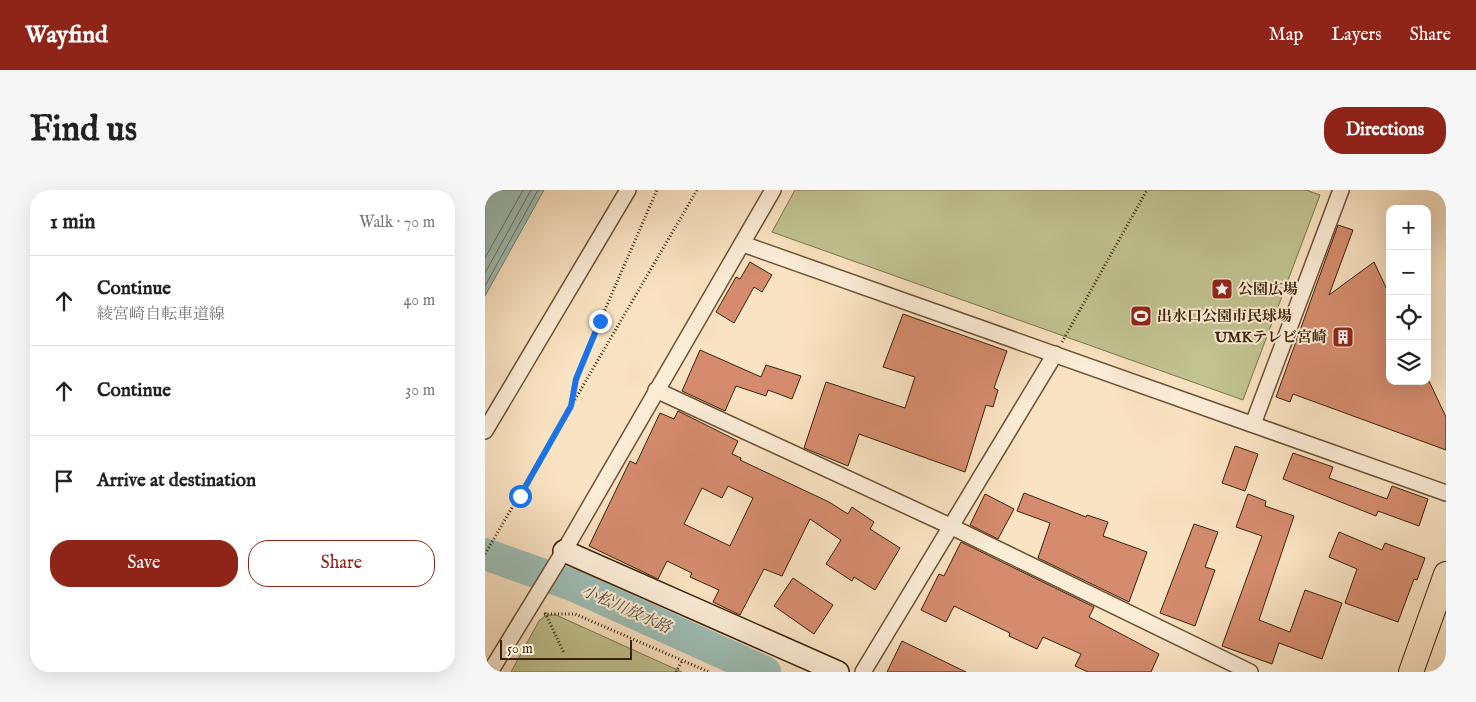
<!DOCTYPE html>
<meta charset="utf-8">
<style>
:root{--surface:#fff;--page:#f6f6f6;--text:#222;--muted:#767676;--line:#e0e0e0;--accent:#8f2418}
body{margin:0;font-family:"IM FELL English","Noto Serif JP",serif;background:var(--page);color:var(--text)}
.controls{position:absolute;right:15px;top:15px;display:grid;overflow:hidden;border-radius:10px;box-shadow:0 5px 20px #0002}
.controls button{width:45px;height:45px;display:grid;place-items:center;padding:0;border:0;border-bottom:1px solid var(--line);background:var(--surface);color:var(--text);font:25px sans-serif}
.scale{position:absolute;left:15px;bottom:12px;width:132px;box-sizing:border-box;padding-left:5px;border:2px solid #3d2208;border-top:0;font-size:14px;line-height:18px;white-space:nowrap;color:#3d2208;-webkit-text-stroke:4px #fcedd7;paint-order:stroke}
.stop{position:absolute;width:15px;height:15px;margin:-11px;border:4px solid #1a73e8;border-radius:50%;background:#fff}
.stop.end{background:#1a73e8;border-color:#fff;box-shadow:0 1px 5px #0008}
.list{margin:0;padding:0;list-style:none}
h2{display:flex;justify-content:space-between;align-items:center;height:65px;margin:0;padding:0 20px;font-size:21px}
h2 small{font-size:16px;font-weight:400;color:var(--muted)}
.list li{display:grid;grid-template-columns:32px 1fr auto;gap:15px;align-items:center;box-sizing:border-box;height:90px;padding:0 20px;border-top:1px solid var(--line)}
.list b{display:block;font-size:19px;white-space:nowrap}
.list p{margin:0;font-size:16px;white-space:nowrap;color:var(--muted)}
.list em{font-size:16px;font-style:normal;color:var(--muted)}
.actions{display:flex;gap:10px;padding:15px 20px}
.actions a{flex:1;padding:11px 0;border:1px solid var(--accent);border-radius:20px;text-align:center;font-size:18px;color:var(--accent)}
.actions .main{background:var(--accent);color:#fff}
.icon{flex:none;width:28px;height:28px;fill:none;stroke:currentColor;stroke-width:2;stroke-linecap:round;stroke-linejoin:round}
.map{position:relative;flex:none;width:961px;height:482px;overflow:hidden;border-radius:20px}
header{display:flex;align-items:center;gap:30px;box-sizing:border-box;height:70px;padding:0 25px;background:var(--accent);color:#fff}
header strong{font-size:24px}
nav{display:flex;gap:28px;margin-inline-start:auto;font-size:18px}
.intro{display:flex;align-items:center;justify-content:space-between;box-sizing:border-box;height:120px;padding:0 30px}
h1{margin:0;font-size:35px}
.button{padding:12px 22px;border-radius:20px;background:var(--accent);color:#fff;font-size:18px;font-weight:700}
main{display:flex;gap:30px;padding:0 30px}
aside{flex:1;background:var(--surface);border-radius:20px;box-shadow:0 5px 20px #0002}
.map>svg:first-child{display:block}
.green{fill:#c1c391;stroke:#7f724c}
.water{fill:#9ebeb5;stroke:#778070}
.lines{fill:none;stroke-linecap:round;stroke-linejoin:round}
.shore{stroke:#6e705e;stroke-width:1}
.river{stroke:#9ebeb5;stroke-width:32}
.building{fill:#d58c6e;stroke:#3d2208;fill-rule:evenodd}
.street-casing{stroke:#6c5236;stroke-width:18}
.secondary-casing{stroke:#3d2208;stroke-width:24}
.primary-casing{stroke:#3d2208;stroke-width:26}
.path{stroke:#3d2208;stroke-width:3;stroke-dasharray:1 2.5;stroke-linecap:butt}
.street{stroke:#fcedd7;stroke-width:15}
.secondary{stroke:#fcedd7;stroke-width:21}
.primary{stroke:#fae3c2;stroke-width:24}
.route{stroke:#1a73e8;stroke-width:6}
.labels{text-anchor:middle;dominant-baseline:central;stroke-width:4;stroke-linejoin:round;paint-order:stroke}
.poi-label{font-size:15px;font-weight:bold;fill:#3d2208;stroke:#fcedd7;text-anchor:start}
.water-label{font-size:16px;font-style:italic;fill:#5a513c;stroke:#fcedd7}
</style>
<header>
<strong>Wayfind</strong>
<nav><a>Map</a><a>Layers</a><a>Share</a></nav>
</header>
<div class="intro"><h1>Find us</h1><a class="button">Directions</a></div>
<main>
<aside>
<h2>1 min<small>Walk · 70 m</small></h2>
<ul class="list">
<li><svg class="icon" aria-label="ahead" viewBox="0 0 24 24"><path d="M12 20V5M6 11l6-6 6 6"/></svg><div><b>Continue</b><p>綾宮崎自転車道線</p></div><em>40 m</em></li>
<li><svg class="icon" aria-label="ahead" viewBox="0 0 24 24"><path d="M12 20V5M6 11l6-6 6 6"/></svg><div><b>Continue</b></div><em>30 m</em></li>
<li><svg class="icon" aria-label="arrive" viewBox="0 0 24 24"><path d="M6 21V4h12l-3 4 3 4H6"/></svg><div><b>Arrive at destination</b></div></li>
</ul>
<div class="actions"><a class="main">Save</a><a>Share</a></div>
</aside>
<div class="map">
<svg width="961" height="482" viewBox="0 0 961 482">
<rect width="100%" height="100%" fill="#fae3c2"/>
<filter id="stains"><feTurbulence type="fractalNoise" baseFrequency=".004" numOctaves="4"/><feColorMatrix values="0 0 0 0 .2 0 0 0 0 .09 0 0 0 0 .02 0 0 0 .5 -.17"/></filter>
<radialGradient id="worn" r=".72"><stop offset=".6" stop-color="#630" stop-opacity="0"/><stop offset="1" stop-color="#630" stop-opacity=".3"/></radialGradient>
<g class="green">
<polygon points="310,0 821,0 835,5 758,210 287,42"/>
<polygon points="61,425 71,425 197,482 26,482 54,431"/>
</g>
<polygon class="water" points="0,0 59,0 0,106"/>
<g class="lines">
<g class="shore">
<polyline points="0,68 38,0"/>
<polyline points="0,83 46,0"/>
<polyline points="0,96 53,0"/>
</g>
<polyline class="river" points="0,364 87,395 280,482"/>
</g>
<g class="building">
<polygon points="853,35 868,40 844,105 889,72 905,106 905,191 944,191 961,227 961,260 808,204 805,212 791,207"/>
<polygon points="265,72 287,85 277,102 269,97 249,133 231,122 251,87 255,89"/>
<polygon points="418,124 522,161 509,198 513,200 508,217 501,215 480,282 374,244 363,276 319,258 341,192 420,218 430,187 398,177"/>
<polygon points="215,160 276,187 281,175 316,186 307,209 283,200 281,206 251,196 240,221 197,201"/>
<path d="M193,221L253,251L247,264L256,268L255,270L344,312L363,324L367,317L389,332L385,339L415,358L390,400L369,387L367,391L341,374L356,350L325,329L297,386L279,379L255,425L228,412L234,400L205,387L207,383L182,371L173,389L104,356L145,271L151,274L175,223L189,229ZM243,296L268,308L245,356L199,334L217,298L237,308Z"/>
<polygon points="750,256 773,264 760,301 737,293"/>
<polygon points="808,263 848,277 844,288 902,309 907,296 943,309 934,336 893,321 891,326 798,289"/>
<polygon points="539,303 601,327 602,325 623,332 618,346 662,362 644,412 553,368 565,333 532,321"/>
<polygon points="500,304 529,319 513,349 485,335"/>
<polygon points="763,304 781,311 780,316 809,326 774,430 805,442 820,400 857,413 837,469 794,453 787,474 737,456 777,346 751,337"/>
<polygon points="709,334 733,342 720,377 730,380 710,436 675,423"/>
<polygon points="854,342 897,360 900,353 940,368 932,390 929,389 913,432 860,413 872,379 844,367"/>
<polygon points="476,352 609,417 604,427 674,464 666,482 603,482 590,476 596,464 558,447 552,459 524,446 525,443 469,416 461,432 436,420 454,384 459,386"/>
<polygon points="308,388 348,415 329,444 289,416"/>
<polygon points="417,451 481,482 402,482"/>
</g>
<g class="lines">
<g class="street-casing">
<g id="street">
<polyline points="258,54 961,303"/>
<polyline points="171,200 465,336 765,482"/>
<polyline points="768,234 856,0"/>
<polyline points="0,241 143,0"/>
<polyline points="5,482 79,361 288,0"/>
<polyline points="378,482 570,164"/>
</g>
</g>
<g class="secondary-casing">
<polyline id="secondary" points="79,361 353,482"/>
</g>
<g class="primary-casing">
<polyline id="primary" points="926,482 961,384"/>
</g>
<g class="path">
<polyline points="577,152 662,0"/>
<polyline points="86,212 91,189 115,131 172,0"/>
<polyline points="0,364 212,0"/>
<polyline points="60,423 79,463"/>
<polyline points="59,424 90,424 224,482"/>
<polyline points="191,482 197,471"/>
</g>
<use href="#street" class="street"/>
<use href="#secondary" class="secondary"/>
<use href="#primary" class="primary"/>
</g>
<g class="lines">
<polyline class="route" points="35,306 86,216 91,189 115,131"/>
</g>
<defs>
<g id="sight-square" transform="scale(1.125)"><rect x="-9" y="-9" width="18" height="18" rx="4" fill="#8f2418" stroke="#fcedd7"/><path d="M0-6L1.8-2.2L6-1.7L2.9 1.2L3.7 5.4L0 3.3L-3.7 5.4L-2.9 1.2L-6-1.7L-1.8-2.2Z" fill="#fff"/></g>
<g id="stadium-square" transform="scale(1.125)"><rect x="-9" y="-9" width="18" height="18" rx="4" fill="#8f2418" stroke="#fcedd7"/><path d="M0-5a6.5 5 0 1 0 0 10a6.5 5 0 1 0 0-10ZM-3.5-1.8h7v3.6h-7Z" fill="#fff"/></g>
<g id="building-square" transform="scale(1.125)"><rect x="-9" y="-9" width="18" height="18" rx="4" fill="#8f2418" stroke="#fcedd7"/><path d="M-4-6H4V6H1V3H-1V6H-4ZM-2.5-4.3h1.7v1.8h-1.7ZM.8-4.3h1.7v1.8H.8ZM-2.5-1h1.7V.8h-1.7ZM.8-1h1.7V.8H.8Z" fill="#fff"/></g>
</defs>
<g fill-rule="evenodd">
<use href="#sight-square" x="737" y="99"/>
<use href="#stadium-square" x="656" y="126"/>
<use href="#building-square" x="858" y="147"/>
</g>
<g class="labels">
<g class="poi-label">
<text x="753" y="99">公園広場</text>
<text x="672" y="126">出水口公園市民球場</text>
<text x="842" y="147" text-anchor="end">UMKテレビ宮崎</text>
</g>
<g class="water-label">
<text transform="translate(141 420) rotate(24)">小松川放水路</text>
</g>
</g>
<rect width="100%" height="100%" filter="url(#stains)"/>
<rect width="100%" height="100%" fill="url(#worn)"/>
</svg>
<div class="controls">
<button>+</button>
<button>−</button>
<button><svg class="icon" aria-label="locate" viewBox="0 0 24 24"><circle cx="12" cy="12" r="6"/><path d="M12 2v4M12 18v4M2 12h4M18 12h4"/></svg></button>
<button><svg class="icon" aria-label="layers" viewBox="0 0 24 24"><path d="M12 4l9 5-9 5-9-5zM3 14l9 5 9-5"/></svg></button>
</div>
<div class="scale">50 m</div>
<div class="stop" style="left:35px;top:306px"></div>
<div class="stop end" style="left:115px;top:131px"></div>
</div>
</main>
